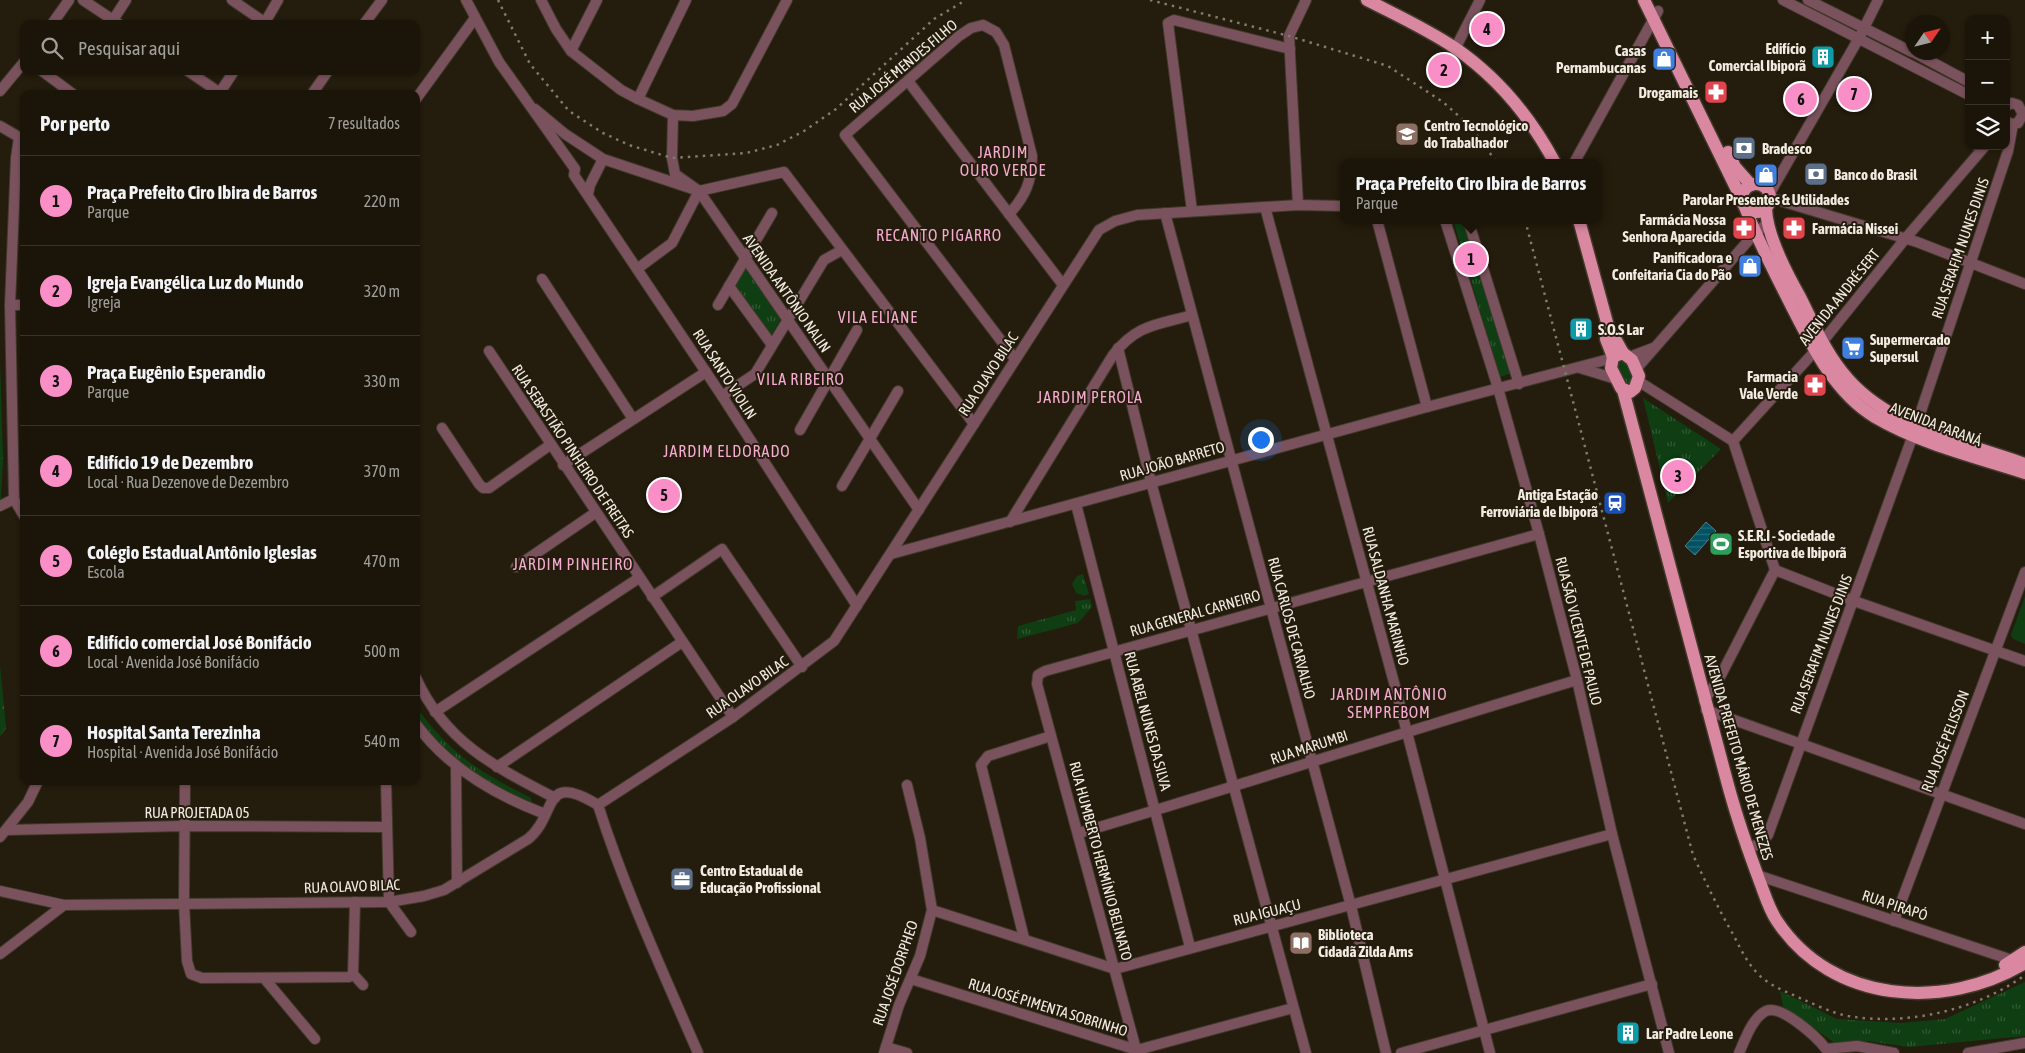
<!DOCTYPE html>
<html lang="pt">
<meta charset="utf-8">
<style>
:root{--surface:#1b1509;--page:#282217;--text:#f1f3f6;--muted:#a09f9c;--line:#39342a;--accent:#fa8fc8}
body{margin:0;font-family:"Asap Condensed",sans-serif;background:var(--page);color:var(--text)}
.controls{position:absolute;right:15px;top:15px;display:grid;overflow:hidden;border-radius:10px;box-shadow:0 1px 4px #0004}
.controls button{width:45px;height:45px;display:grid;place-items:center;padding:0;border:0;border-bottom:1px solid var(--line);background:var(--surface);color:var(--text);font:25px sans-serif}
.compass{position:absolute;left:1905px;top:15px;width:45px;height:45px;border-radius:50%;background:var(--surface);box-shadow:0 1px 4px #0004;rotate:55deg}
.you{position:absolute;left:1260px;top:439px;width:18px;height:18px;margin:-12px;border:4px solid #fff;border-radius:50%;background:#1a73e8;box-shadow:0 0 0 8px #1a73e833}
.badge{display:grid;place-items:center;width:32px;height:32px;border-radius:50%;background:var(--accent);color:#111;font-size:16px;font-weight:700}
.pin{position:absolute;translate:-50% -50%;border:2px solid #fff;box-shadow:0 1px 5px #0006}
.popup{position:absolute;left:1340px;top:159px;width:262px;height:65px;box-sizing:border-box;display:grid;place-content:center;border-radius:10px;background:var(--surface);filter:drop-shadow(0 1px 4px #0005);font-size:16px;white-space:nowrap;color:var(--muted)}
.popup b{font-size:19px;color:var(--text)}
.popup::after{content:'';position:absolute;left:50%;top:100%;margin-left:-10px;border:10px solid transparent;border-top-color:var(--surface)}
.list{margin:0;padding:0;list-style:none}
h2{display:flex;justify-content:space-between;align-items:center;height:65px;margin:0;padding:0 20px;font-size:21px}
h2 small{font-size:16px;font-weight:400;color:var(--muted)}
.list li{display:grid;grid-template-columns:32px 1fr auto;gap:15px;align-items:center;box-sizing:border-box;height:90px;padding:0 20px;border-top:1px solid var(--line)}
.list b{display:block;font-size:19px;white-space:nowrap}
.list p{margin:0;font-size:16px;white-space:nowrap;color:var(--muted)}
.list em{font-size:16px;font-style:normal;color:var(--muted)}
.icon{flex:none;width:28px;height:28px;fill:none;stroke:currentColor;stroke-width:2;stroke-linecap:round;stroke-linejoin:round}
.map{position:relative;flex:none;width:2025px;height:1053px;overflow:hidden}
.search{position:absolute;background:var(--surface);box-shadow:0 1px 4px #0004;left:20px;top:20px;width:400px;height:55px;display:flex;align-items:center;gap:12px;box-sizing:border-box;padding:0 18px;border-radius:10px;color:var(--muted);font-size:19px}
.panel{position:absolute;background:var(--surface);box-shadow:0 1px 4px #0004;left:20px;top:90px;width:400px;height:695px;border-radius:10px}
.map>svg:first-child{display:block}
.grass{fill:url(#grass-tufts)}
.forest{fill:url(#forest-firs)}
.pitch{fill:#0f3e13}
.water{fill:url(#water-rules);stroke:#48808a}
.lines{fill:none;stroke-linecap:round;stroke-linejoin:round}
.minor-casing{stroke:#41392a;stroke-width:12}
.major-casing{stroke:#41392a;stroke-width:15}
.minor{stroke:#7a525e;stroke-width:10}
.major{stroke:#da87a1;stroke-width:12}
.rail{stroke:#817a6d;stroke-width:2.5;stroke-dasharray:2.5 5;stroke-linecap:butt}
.labels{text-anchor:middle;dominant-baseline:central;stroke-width:4;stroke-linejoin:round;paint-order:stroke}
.poi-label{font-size:15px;font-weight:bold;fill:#f1ebe1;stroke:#241c0c;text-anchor:start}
.street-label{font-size:15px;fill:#f1ebe1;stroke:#241c0c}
.neighbourhood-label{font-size:16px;letter-spacing:1px;fill:#f6abd1;stroke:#241c0c}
</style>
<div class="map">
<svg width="2025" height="1053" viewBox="0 0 2025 1053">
<defs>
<pattern id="grass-tufts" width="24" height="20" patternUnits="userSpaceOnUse" patternTransform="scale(1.25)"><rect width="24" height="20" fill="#0f3e13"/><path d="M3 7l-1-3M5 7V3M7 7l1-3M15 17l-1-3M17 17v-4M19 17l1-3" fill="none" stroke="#325a35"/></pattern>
<pattern id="forest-firs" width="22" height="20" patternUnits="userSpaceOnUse" patternTransform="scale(1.25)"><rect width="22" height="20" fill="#0f3e13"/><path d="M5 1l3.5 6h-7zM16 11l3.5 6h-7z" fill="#325a35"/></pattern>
<pattern id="water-rules" width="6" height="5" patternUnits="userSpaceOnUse" patternTransform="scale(1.25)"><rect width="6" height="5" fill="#005264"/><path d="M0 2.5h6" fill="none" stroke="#266b7a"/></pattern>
</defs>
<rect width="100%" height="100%" fill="#241c0c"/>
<g class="grass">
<polygon points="1453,220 1465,220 1513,373 1500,377"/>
<polygon points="745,265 782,317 770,337 733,288"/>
<polygon points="1623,359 1635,374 1629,385 1626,385 1616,369 1617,362"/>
<polygon points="1643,398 1721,449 1668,503"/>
<polygon points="1083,574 1089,594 1084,596 1076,593 1072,584 1077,576"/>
<polygon points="1090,599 1092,607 1078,623 1017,639 1018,626 1076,610 1075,601"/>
<path d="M416,707C453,756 478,771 531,798L532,803C501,798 416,740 416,707Z"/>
<polygon points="2025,982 2025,1036 1909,1047 1868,1041 1836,1044 1783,1006 1780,991 1837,1019 1901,1023 1945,1019"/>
</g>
<g class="forest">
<polygon points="0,359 3,459 0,516"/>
<polygon points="0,665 6,728 0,737"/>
</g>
<polygon class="pitch" points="2025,596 2025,644 2013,639 2011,635"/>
<polygon class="water" points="1706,522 1716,531 1695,555 1685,546"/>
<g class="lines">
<g class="minor-casing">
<g id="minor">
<polyline points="83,0 119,24"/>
<polyline points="232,0 267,24"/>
<polyline points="466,0 499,62 575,169 574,175 722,396 857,606"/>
<polyline points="541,0 556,29 571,51 621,90 638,99 673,115 693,116 723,111 732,104 787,0"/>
<polyline points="1783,0 1969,95"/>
<polyline points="1808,0 1912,52"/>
<polyline points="113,20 126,0"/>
<polyline points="52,24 69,0"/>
<polyline points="264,24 278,0"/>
<polyline points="364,24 382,0"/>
<polyline points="1455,49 1480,0"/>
<polyline points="571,51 597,0"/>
<polyline points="1913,52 1969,82"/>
<polyline points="42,71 73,94"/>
<polyline points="188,71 220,93"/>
<polyline points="908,81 1063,285"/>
<polyline points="0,91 24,62"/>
<polyline points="219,94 234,71"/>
<polyline points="312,94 328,71"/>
<polyline points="416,99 475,18"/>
<polyline points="638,99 686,0"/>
<polyline points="2006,106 2012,103 2018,105 2023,114 2018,123 2011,124 2006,121"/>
<polyline points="535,109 565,134 603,159 699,191 784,172 974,424"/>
<polyline points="673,115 672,158 675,174 699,191 919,510"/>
<polyline points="0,126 24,140"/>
<polyline points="19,138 16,158 10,305 14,499 24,516"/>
<polyline points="1574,163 1658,11"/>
<polyline points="1770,193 1859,38 1878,0"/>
<polyline points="588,194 590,185 603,159"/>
<polyline points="1771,198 1917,242 2025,284"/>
<polyline points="1298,205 1289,36 1306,0"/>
<polyline points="1265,207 1396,690 1490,1053"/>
<polyline points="1192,211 1168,23 1174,20 1290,49"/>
<polyline points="1165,213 1351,906 1386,1053"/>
<path d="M1009,214C1026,196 1032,180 1032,156L1004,45L996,32L983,25L971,28L959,36L845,135L1015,359"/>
<polyline points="1377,220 1427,407"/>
<polyline points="1445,220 1498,388 1539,534 1577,680 1612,834 1669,1053"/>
<polyline points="1468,220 1519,384"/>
<polyline points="637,269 672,243 699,191"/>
<polyline points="542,279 633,419"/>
<polyline points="729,286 772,345"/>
<polyline points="10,305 24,305"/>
<polyline points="718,305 772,213"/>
<polyline points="1118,348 1151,482 1306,1053"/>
<polyline points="489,351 733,717"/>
<polyline points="1629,357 1653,348"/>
<polyline points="1580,368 1616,379"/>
<polyline points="1637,368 1755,233 1768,223"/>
<polyline points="1638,381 1733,441 1775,570 1721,675 1704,701"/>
<polyline points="722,396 755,374 824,260 842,250"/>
<polyline points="442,428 479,484 483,488 489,488 550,445"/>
<polyline points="800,430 857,330"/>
<polyline points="1733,441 1815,351 1905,239 1985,146"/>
<polyline points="563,465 706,372"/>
<polyline points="842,486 898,391"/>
<polyline points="1076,504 1190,947"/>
<polyline points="0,506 14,499"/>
<path d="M1010,522L1113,355C1137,324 1157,325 1192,315"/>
<polyline points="891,554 1427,407 1613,358"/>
<polyline points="516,567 595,513"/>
<polyline points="1775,570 1854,601 2025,661"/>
<polyline points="652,597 722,549 802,667"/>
<path d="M416,678C445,742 495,767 555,798"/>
<polyline points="1706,710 2025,824"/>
<polyline points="435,712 639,578"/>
<path d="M416,724C448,768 495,795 545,814"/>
<polyline points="456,767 457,883"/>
<polyline points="497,767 682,642"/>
<polyline points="185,781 184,903 187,961 191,974 202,978 349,977 353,974"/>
<polyline points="386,781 389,902 411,932"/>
<polyline points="598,805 733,717 834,641 1099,230 1115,221 1137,215 1298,205 1344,206"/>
<path d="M598,805C625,890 663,972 698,1053"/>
<polyline points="6,830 184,826 387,827"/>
<path d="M1079,833C1245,784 1410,730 1577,680"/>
<polyline points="0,837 28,802 38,781"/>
<polyline points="1746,847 1759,845 1768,835 1913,435 2008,151 2013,124"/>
<polyline points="1757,875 2018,962"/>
<path d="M0,891L64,905L389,902L424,896L444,890L528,839C558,815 541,770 598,805"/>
<polyline points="355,902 353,974 363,985"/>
<polyline points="932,910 1115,969 1612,834"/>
<polyline points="1894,921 2025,572"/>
<polyline points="1024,938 981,765 988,756 1051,736"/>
<polyline points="0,954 64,905"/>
<polyline points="264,978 315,1039"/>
<polyline points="911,979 1137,1050 1293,1008"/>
<polyline points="886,1047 907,1053"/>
<polyline points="884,1053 899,1005 920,956 932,910 920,838 907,785"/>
<polyline points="1137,1053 1037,684 1038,675 1045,671 1539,534"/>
<polyline points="1401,1053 1652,984"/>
<path d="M1739,1053C1745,1040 1752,1018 1766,1011C1781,1004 1817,1037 1826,1049L1857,1046L1894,1053"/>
<polyline points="1968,1053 2025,1043"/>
</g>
</g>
<g class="major-casing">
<g id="major">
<path d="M1367,0C1396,15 1427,29 1455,48C1497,77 1531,118 1555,163"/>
<polyline points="1644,0 1742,200"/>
<polyline points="1728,152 1735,167 1751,185"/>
<circle cx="1756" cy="198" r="14"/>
<path d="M1745,207C1757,239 1773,269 1788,299C1810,342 1833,392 1875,417C1921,444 1976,457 2025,473"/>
<path d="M1766,209C1767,235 1787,274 1800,297C1814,325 1827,356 1848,379C1891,428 1966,443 2025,464"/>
<polyline points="1579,220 1608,326 1623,353"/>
<polyline points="1608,326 1606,339 1613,357"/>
<polygon points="1623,353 1632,360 1639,376 1635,388 1630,392 1621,388 1611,368 1613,357"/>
<path d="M1623,390L1728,785C1737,818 1748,850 1760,882C1765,895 1769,909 1777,921C1832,1004 1945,1011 2025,963"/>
<polyline points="2005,965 2025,952"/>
</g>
</g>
<use href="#minor" class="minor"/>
<use href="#major" class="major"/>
<g class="rail">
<polyline points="498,0 530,64 569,111 603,133 629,145 672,158 746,153 777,145 804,131 836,109 934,19 966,0"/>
<polyline points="1150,0 1289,36 1388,66 1443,102 1471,127 1497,163"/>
<path d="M1525,220L1693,855C1706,883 1719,910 1734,936C1741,950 1748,964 1759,975C1770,986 1787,992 1802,999C1816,1005 1832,1013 1848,1016C1907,1026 1977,1010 2025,975"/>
</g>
</g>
<defs>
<g id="building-square" transform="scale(1.25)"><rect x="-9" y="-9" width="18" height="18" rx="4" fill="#0f9aa8" stroke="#241c0c"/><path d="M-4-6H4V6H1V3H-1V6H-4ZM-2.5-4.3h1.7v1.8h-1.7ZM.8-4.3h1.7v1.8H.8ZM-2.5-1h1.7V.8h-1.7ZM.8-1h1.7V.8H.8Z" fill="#fff"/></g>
<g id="shop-square" transform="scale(1.25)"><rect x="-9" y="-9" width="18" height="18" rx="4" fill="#3f7fe0" stroke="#241c0c"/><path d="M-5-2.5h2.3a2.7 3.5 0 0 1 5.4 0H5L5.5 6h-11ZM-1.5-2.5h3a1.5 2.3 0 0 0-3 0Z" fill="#fff"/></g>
<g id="pharmacy-square" transform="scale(1.25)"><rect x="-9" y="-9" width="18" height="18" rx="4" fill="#e0444e" stroke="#241c0c"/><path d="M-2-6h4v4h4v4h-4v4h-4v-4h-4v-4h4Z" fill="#fff"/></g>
<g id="university-square" transform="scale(1.25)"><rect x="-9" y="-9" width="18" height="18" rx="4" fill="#8d6e63" stroke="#241c0c"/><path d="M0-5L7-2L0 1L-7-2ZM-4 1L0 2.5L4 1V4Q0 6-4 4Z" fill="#fff"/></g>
<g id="bank-square" transform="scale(1.25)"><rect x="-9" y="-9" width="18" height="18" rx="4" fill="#5c6f8a" stroke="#241c0c"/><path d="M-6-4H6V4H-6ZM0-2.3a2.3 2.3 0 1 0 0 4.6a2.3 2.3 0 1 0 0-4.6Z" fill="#fff"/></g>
<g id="supermarket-square" transform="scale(1.25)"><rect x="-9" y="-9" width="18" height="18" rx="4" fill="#3f7fe0" stroke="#241c0c"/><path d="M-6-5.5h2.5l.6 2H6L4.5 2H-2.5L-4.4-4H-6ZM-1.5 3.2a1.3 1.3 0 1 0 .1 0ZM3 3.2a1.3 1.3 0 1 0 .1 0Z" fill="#fff"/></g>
<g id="station-square" transform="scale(1.25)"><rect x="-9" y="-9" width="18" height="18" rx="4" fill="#1a4fb4" stroke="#241c0c"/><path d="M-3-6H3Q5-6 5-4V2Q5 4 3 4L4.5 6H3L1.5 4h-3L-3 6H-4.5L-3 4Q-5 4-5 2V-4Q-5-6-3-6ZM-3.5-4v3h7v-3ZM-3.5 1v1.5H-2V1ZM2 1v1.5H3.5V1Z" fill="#fff"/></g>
<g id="stadium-square" transform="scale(1.25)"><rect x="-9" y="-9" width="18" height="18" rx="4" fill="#2e9e5b" stroke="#241c0c"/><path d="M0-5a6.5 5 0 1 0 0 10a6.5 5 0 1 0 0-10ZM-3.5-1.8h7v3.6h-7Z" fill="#fff"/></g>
<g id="office-square" transform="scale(1.25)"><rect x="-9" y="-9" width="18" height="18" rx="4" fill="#5c6f8a" stroke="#241c0c"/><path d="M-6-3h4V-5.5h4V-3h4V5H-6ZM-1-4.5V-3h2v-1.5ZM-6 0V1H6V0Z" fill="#fff"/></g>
<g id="library-square" transform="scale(1.25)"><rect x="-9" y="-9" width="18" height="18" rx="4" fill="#8d6e63" stroke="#241c0c"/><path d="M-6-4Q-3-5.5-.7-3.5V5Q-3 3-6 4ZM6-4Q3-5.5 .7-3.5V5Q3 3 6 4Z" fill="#fff"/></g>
</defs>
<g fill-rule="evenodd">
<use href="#building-square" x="1823" y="57"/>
<use href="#shop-square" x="1664" y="59"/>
<use href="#pharmacy-square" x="1716" y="92"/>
<use href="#university-square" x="1407" y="134"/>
<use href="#bank-square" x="1744" y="148"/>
<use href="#bank-square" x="1816" y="174"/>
<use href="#shop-square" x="1766" y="175"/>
<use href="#pharmacy-square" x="1744" y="228"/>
<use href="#pharmacy-square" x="1794" y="228"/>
<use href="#shop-square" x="1750" y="266"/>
<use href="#building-square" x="1581" y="329"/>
<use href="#supermarket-square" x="1853" y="348"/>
<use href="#pharmacy-square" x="1815" y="385"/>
<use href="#station-square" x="1615" y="503"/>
<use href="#stadium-square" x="1721" y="544"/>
<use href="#office-square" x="682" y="879"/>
<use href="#library-square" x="1301" y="943"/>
<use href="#building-square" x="1628" y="1033"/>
</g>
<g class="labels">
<g class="poi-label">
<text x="1806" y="48" text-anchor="end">Edifício<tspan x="1806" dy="17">Comercial Ibiporã</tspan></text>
<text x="1646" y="50" text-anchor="end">Casas<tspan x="1646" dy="17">Pernambucanas</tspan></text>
<text x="1698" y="92" text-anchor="end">Drogamais</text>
<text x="1424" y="125">Centro Tecnológico<tspan x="1424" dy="17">do Trabalhador</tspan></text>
<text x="1762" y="148">Bradesco</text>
<text x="1834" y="174">Banco do Brasil</text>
<text x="1766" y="199" text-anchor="middle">Parolar Presentes &amp; Utilidades</text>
<text x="1726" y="219" text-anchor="end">Farmácia Nossa<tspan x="1726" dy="17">Senhora Aparecida</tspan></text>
<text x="1812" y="228">Farmácia Nissei</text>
<text x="1732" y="257" text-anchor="end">Panificadora e<tspan x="1732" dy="17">Confeitaria Cia do Pão</tspan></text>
<text x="1598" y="329">S.O.S Lar</text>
<text x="1870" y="339">Supermercado<tspan x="1870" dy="17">Supersul</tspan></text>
<text x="1798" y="376" text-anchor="end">Farmacia<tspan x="1798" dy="17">Vale Verde</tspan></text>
<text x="1598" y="494" text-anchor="end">Antiga Estação<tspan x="1598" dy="17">Ferroviária de Ibiporã</tspan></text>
<text x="1738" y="535">S.E.R.I - Sociedade<tspan x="1738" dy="17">Esportiva de Ibiporã</tspan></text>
<text x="700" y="870">Centro Estadual de<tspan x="700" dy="17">Educação Profissional</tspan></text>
<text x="1318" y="934">Biblioteca<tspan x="1318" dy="17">Cidadã Zilda Arns</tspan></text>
<text x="1646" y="1033">Lar Padre Leone</text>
</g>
<g class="street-label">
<text transform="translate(903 66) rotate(-40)">RUA JOSÉ MENDES FILHO</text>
<text transform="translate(1960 248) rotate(-71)">RUA SERAFIM NUNES DINIS</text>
<text transform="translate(787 293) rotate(55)">AVENIDA ANTÔNIO NALIN</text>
<text transform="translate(1839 297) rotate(-51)">AVENIDA ANDRÉ SERT</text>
<text transform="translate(725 374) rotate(57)">RUA SANTO VIOLIN</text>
<text transform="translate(988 374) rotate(-57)">RUA OLAVO BILAC</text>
<text transform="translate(1936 424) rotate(21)">AVENIDA PARANÁ</text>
<text transform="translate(573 451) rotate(56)">RUA SEBASTIÃO PINHEIRO DE FREITAS</text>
<text transform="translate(1172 461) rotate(-16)">RUA JOÃO BARRETO</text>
<text transform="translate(1386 596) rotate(75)">RUA SALDANHA MARINHO</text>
<text transform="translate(1195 613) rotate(-16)">RUA GENERAL CARNEIRO</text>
<text transform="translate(1292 628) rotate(75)">RUA CARLOS DE CARVALHO</text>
<text transform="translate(1579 631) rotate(76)">RUA SÃO VICENTE DE PAULO</text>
<text transform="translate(1821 644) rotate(-69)">RUA SERAFIM NUNES DINIS</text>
<text transform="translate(747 687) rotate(-35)">RUA OLAVO BILAC</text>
<text transform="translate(1148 721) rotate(75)">RUA ABEL NUNES DA SILVA</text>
<text transform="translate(1945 741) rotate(-69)">RUA JOSÉ PELISSON</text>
<text transform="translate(1309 747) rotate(-18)">RUA MARUMBI</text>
<text transform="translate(1739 757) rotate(74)">AVENIDA PREFEITO MÁRIO DE MENEZES</text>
<text x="197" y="812">RUA PROJETADA 05</text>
<text transform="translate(1101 861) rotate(75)">RUA HUMBERTO HERMÍNIO BELINATO</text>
<text transform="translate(352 886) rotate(-2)">RUA OLAVO BILAC</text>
<text transform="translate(1895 905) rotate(18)">RUA PIRAPÓ</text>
<text transform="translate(1267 912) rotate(-14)">RUA IGUAÇU</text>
<text transform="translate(895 973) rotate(-71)">RUA JOSÉ DORPHEO</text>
<text transform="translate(1048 1007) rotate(17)">RUA JOSÉ PIMENTA SOBRINHO</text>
</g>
<g class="neighbourhood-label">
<text x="1003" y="152">JARDIM<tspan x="1003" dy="18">OURO VERDE</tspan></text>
<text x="939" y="235">RECANTO PIGARRO</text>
<text x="878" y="317">VILA ELIANE</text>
<text x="801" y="379">VILA RIBEIRO</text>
<text x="1090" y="397">JARDIM PEROLA</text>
<text x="727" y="451">JARDIM ELDORADO</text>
<text x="573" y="564">JARDIM PINHEIRO</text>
<text x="1389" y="694">JARDIM ANTÔNIO<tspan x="1389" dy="18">SEMPREBOM</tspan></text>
</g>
</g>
</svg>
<div class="controls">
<button>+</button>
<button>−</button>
<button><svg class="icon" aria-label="layers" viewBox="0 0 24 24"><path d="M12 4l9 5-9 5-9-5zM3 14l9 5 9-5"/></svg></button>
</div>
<svg class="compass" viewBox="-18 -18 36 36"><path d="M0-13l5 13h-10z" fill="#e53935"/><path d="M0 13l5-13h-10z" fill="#a09f9c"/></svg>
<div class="you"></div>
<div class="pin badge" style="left:1471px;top:259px">1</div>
<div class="popup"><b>Praça Prefeito Ciro Ibira de Barros</b>Parque</div>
<div class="pin badge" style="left:1444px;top:70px">2</div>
<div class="pin badge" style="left:1678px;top:476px">3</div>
<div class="pin badge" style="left:1487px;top:29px">4</div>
<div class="pin badge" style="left:664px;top:495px">5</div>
<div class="pin badge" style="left:1801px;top:99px">6</div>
<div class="pin badge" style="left:1854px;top:94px">7</div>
<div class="search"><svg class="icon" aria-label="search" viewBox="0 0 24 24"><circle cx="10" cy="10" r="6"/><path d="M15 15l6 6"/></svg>Pesquisar aqui</div>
<section class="panel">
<h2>Por perto<small>7 resultados</small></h2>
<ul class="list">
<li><span class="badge">1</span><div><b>Praça Prefeito Ciro Ibira de Barros</b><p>Parque</p></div><em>220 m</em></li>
<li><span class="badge">2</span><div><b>Igreja Evangélica Luz do Mundo</b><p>Igreja</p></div><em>320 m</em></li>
<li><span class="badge">3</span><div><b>Praça Eugênio Esperandio</b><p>Parque</p></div><em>330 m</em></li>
<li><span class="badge">4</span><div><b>Edifício 19 de Dezembro</b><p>Local · Rua Dezenove de Dezembro</p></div><em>370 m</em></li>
<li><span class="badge">5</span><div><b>Colégio Estadual Antônio Iglesias</b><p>Escola</p></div><em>470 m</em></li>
<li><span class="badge">6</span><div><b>Edifício comercial José Bonifácio</b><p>Local · Avenida José Bonifácio</p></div><em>500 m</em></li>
<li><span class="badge">7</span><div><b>Hospital Santa Terezinha</b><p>Hospital · Avenida José Bonifácio</p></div><em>540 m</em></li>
</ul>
</section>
</div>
